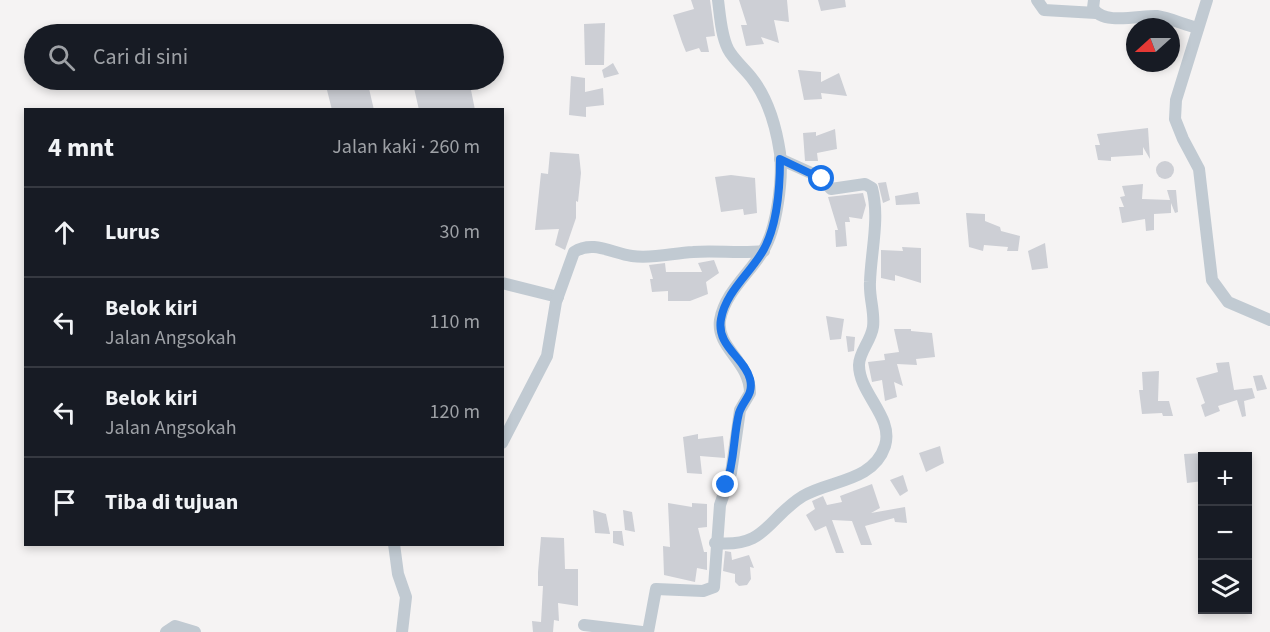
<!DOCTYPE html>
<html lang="id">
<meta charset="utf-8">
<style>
:root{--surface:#171b24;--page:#242831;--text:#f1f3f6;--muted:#9ea1a6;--line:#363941}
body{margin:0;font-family:"Source Sans 3",sans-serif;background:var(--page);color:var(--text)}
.controls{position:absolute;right:18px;bottom:18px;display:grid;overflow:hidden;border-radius:0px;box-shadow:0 3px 9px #0003}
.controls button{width:54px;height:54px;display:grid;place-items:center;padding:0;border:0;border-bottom:2px solid var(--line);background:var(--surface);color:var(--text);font:30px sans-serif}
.compass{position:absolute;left:1126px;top:18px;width:54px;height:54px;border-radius:50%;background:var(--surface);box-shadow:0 3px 9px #0003;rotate:249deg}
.stop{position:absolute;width:18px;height:18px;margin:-14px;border:4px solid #1a73e8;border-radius:50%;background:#fff}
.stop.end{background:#1a73e8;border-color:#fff;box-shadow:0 2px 6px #0008}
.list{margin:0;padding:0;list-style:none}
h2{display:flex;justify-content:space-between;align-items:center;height:78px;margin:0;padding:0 24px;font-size:26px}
h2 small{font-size:20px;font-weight:400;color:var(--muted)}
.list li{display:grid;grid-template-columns:39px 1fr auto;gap:18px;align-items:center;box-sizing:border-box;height:90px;padding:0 24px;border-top:2px solid var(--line)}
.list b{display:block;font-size:22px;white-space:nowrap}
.list p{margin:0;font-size:20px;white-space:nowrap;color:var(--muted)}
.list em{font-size:20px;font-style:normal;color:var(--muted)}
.icon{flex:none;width:33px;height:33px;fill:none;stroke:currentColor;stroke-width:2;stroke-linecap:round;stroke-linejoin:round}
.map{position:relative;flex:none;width:1270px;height:632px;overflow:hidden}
.search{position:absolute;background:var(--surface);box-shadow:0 3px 9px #0003;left:24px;top:24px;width:480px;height:66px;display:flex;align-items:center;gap:15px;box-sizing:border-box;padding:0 21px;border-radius:33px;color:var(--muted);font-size:22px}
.panel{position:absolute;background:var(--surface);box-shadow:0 3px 9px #0003;left:24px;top:108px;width:480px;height:438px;border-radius:0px}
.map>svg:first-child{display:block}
.building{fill:#cdcfd5}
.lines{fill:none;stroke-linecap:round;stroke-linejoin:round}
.minor{stroke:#c1cad2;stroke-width:12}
.route{stroke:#1a73e8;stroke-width:8}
</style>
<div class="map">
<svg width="1270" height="632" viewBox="0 0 1270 632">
<rect width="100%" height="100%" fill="#f5f3f3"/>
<g class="building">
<polygon points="691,0 710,0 715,36 706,37 709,52 701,52 699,48 686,52 682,42 673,15 694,9"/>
<polygon points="739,0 787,0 789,22 774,20 779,43 761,37 764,44 746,46 741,25 747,25"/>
<polygon points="818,0 845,0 846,7 821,11"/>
<polygon points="605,23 604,65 585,65 584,24"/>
<polygon points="613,63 619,74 604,78 602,70"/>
<polygon points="798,70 821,72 821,82 839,73 847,96 821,93 822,99 804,100"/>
<polygon points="571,76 585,78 585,92 603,88 604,105 586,107 586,117 569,115"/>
<polygon points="330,80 367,80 374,110 332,110 327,90 332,88"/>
<polygon points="446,80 469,80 475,110 419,110 414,88 431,88"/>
<polygon points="1148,128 1150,159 1143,147 1143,155 1111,157 1111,161 1098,160 1095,145 1100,145 1097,134"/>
<polygon points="835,129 837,149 817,153 818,161 805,161 803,133 816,132 816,136"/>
<polygon points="550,152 579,154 581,173 578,202 576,201 576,218 565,250 555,245 559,229 535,230 541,173 548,174"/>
<circle cx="1165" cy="170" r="9"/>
<polygon points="731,175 755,178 757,213 744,215 743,209 721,212 715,177"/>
<polygon points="886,182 890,200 883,203 878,183"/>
<polygon points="1143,184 1142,199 1170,200 1167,190 1176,190 1178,212 1175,213 1171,203 1171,213 1154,214 1154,230 1146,231 1145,219 1122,223 1119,207 1124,207 1120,197 1125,196 1122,186"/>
<polygon points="918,192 920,204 896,205 895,196"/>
<polygon points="863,193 866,205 862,219 849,217 850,222 845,222 847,246 836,247 835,230 838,230 828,197"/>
<polygon points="966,213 985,214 985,221 1000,227 1001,231 1020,236 1018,251 1007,251 1008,247 984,245 983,251 969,247"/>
<polygon points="1045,243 1048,268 1032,270 1028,251"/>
<polygon points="902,247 921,248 921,283 895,275 895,281 881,278 881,250 903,251"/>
<polygon points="714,260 719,273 706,282 708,294 690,301 668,301 668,291 652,292 650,279 653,279 649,265 665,263 666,272 702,272 698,263"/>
<polygon points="826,316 844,319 841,339 830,340"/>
<polygon points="894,329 911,329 911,331 932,333 935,357 916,359 917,365 897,364 903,386 894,382 897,397 885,401 882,380 872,382 868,362 885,360 884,354 899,352"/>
<polygon points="846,336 855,337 854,351 848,352"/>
<polygon points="1229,362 1234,390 1252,388 1255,398 1244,401 1246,416 1242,417 1237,400 1218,406 1220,411 1205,417 1201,405 1205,403 1196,378 1218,372 1216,363"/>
<polygon points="1159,371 1158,401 1169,401 1173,416 1163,416 1162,413 1142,414 1139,390 1143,390 1142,372"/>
<polygon points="1262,375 1267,389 1257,391 1253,376"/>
<polygon points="698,434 698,439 723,436 725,455 725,458 700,456 702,474 687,473 683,437"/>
<polygon points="940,446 944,463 926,472 919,453"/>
<polygon points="1203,453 1203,481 1187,483 1184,454"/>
<polygon points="903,475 908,491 900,496 890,480"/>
<polygon points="872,484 880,508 871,513 905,507 907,523 895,522 894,518 865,526 872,545 861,545 852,521 832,520 844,553 836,553 826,526 815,531 806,515 815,509 812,501 823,496 827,505 842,502 840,496"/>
<polygon points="668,503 692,507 692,503 707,504 707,527 698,528 704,552 707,552 707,570 697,568 695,582 664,575 663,546 670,547"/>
<polygon points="593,510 606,514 610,534 595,533"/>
<polygon points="623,510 632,512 635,532 625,530"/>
<polygon points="613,531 622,531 624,546 613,543"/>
<polygon points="541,537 564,538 565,569 578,569 578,606 558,603 559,621 554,620 553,632 533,632 532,621 541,622 543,586 538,586 538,572"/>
<polygon points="725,551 731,552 732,560 749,555 754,568 750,567 751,579 747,585 739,586 735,582 735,574 723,571"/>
</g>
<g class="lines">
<g class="minor">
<polyline points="1037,0 1044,10 1096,13"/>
<path d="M1094,0L1093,8C1103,26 1141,15 1157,16C1170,18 1185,25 1198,28"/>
<polyline points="1207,0 1176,100 1175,119 1183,139 1199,169 1212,280 1228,302 1270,320"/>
<polyline points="502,283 558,297"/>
<path d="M502,443L547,356L556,302L574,252C593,240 612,253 632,256C653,259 673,253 693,252C718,250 738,254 764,251"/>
<path d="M715,543C767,548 767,518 803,496C830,480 873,482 885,446C894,417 859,394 859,365C859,352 871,341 873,327C875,312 869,298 870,282C871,251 880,218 872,188L865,184L831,189L820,177L780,159"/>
<polyline points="394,544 398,574 406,597 402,632"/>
<polyline points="584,625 642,632"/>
<polyline points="166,632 175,626 195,632"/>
<path d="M648,632L656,589L703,591L714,587L720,505L731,473L740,410L750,393C750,361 716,348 720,320C725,292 750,273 763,251C777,229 783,178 780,153C776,126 768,98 751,77C744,68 733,59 728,49C721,35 720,15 718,0"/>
</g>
</g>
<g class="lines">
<path class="route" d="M726,485C735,461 733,437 739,413C743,400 754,395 750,379C744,357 716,346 721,319C726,291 751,273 764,249C778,223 780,188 780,159L822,179"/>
</g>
</svg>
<div class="controls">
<button>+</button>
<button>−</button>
<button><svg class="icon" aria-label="layers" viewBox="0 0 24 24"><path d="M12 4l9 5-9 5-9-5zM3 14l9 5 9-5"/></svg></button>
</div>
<svg class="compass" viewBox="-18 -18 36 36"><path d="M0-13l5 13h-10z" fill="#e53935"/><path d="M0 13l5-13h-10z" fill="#9ea1a6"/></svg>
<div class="stop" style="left:822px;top:179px"></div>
<div class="stop end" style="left:726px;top:485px"></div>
<div class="search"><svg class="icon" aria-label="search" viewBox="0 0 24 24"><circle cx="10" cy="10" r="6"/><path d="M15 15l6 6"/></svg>Cari di sini</div>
<section class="panel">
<h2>4 mnt<small>Jalan kaki · 260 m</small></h2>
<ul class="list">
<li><svg class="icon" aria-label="ahead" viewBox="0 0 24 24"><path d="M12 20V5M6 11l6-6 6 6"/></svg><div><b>Lurus</b></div><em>30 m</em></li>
<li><svg class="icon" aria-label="left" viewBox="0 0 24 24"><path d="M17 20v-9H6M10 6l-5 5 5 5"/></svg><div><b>Belok kiri</b><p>Jalan Angsokah</p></div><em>110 m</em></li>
<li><svg class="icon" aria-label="left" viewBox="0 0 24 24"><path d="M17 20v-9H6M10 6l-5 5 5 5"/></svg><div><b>Belok kiri</b><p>Jalan Angsokah</p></div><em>120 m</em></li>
<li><svg class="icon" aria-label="arrive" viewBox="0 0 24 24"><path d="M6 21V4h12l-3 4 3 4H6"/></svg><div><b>Tiba di tujuan</b></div></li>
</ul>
</section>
</div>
